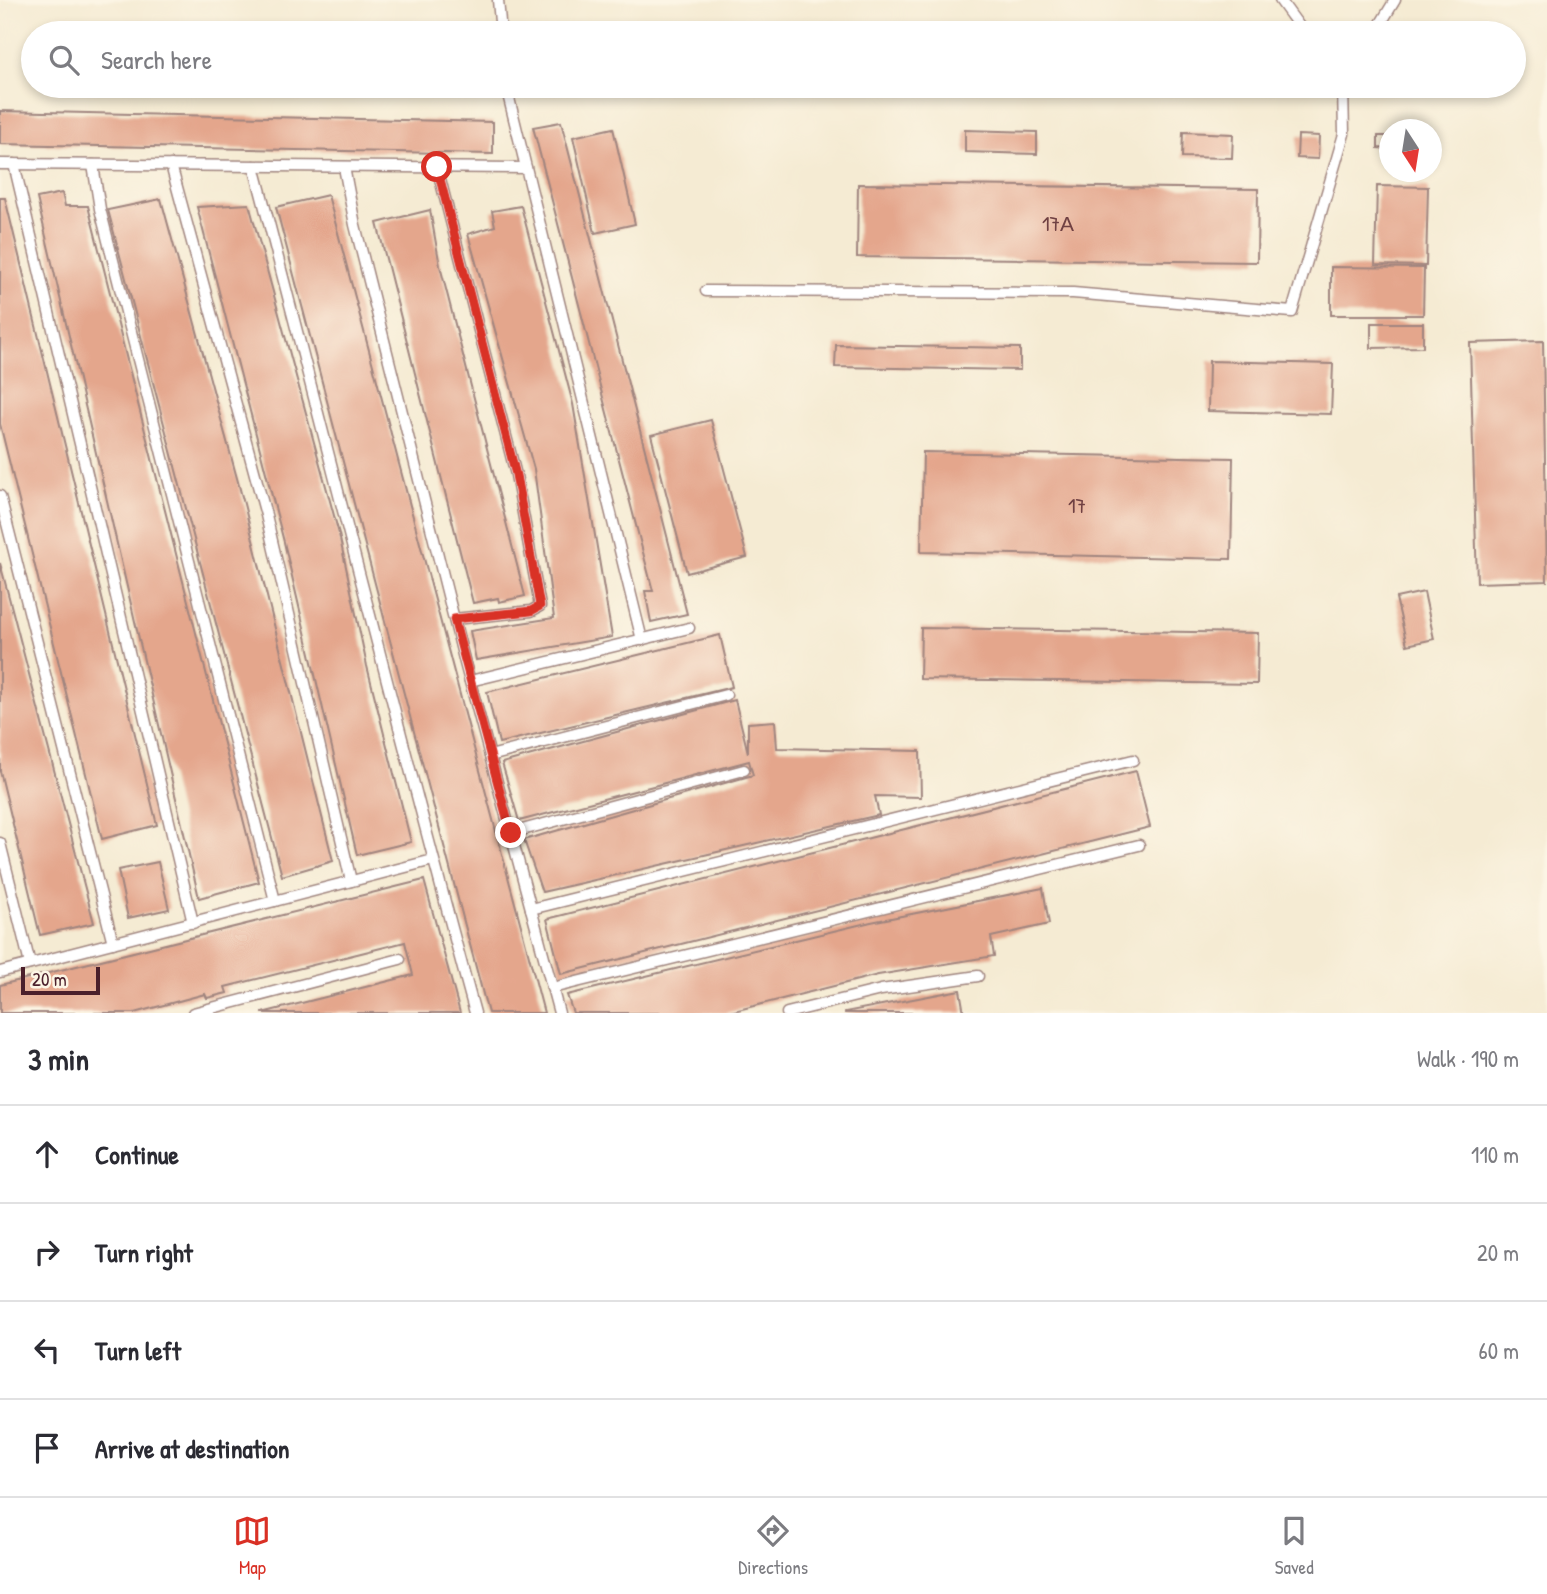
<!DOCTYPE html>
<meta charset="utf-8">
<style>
:root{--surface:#fff;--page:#f7f7f7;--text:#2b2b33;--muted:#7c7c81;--line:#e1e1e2;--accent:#d93025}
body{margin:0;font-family:"Patrick Hand",sans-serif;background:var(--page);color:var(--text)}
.compass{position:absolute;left:1379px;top:119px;width:63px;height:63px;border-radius:50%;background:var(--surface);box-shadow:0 4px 10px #0003;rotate:168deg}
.scale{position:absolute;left:21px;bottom:18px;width:79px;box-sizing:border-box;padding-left:7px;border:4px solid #4a1f2b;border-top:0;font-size:19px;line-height:24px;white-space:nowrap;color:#4a1f2b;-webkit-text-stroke:5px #fcf5e5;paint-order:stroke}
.stop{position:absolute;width:21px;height:21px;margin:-16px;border:5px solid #d93025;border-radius:50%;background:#fff}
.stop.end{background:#d93025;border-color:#fff;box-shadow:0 2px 7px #0008}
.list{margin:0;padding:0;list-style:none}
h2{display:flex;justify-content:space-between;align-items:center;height:91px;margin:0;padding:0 28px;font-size:30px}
h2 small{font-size:23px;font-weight:400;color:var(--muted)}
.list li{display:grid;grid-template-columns:46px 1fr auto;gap:21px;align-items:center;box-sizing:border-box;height:98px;padding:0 28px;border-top:2px solid var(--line)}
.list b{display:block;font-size:26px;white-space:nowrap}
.list em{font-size:23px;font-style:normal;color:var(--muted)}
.icon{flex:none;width:38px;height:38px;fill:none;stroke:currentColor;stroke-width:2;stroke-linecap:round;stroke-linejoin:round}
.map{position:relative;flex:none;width:1547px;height:1013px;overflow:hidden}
.search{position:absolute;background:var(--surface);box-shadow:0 4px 10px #0003;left:21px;right:21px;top:21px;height:77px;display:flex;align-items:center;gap:18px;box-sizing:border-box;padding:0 24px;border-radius:38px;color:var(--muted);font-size:26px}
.sheet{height:483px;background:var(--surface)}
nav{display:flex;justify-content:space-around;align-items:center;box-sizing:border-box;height:98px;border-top:2px solid var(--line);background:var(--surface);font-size:19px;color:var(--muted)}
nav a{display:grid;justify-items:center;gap:4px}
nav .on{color:var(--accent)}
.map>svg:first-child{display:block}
.building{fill:#e4a68c}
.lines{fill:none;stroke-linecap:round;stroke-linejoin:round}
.service-casing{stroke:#a0857f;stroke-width:13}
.service{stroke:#fff;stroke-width:10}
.route{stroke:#d93025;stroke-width:9}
.labels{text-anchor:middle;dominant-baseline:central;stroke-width:5;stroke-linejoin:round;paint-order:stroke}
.number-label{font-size:21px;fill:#704143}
</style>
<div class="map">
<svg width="1547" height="1013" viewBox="0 0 1547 1013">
<rect width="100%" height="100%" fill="#fcf5e5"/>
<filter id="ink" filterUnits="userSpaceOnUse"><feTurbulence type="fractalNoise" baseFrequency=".0143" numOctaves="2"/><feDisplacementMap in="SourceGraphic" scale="14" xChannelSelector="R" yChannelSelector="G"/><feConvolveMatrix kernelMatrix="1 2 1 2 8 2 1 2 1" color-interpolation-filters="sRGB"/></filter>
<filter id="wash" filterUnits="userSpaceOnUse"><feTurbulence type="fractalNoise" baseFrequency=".00686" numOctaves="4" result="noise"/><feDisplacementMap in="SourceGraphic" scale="28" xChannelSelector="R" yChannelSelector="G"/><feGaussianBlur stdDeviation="1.57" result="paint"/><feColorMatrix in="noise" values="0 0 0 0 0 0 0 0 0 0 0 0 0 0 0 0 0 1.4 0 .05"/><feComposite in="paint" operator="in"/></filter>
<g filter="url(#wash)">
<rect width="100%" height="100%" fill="#f5ebd3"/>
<g id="blocks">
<g class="building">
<polygon points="0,111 493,122 493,154 0,144"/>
<polygon points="561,122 687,614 651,622 645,591 653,591 533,127"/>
<polygon points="613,128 635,224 595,233 573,137"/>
<polygon points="965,130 1037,132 1037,154 965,152"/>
<polygon points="1183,132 1233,134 1232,158 1182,157"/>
<polygon points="1298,135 1319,136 1318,159 1297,158"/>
<polygon points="1378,136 1390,136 1390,149 1378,148"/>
<polygon points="858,184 1258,189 1257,262 857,257"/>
<polygon points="1377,186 1428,187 1426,266 1375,265"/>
<polygon points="62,193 65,206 88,206 259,882 199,898 37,198"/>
<polygon points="328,195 544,1013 488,1013 276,207"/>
<polygon points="0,198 5,198 157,825 102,839 0,424"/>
<polygon points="161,199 244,504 333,861 282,876 108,210"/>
<polygon points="249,204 339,534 367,666 411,842 357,855 284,542 197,207"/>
<polygon points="521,206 573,404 612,637 476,660 470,631 554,618 534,469 468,234 495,226 492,211"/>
<polygon points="430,210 440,266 525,596 499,602 498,598 473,603 377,223"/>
<polygon points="1331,267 1424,268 1423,315 1331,315"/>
<polygon points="1371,323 1423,323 1423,347 1371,348"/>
<polygon points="1543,341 1547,581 1477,583 1470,343"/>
<polygon points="836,345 1020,348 1020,370 835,367"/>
<polygon points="1209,361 1333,364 1331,414 1208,411"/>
<polygon points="711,420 747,557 687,573 651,435"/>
<polygon points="923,452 1233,458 1231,559 921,552"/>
<polygon points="0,563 94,923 40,935 0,771"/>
<polygon points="1424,592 1434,639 1407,645 1396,598"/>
<polygon points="921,628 1258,633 1257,684 920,679"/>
<polygon points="720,635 732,687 499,743 487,692"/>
<polygon points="735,700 748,753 748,723 775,721 777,748 920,751 921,797 875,796 879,815 542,892 524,840 753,775 749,761 519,821 502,763"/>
<polygon points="1136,771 1150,827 561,974 547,919"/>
<polygon points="158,862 169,909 128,918 118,870"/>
<polygon points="424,880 460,1013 262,1013 413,975 405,942 225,987 227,993 207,998 205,994 134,1013 0,1013 0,985"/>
<polygon points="1043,888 1049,924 991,937 994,956 878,975 726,1013 573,1013 567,995 871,922"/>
<polygon points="960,990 964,1013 845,1013 845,1012"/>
</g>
</g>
</g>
<g filter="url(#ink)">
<use href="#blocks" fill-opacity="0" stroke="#a0857f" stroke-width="2"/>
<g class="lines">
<g class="service-casing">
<g id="service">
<polyline points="498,0 501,33"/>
<polyline points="1280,0 1304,33"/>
<polyline points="1375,33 1395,0"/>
<polyline points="506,86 642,640"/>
<polyline points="0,164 526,168"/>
<polyline points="14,164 193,923"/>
<polyline points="93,165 100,209 275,901"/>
<polyline points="171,165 266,515 351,881"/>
<path d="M254,166C328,448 398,732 475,1013"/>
<polyline points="344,167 355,225 465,663 559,1013"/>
<polyline points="437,167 516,475 540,606 531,611 454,619"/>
<polyline points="706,291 1073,293 1292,312 1344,134 1343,87"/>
<polyline points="0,496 113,943"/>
<polyline points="470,681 689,628"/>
<polyline points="490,756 726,695"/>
<polyline points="511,833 744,770"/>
<polyline points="0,843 30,964"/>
<polyline points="531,909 1133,760"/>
<polyline points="0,972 433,860"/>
<polyline points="552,988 1139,845"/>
<polyline points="193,1013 400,959"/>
<polyline points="787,1013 881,990 978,976"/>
</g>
</g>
<use href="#service" class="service"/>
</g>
</g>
<g class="lines" filter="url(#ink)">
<polyline class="route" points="437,167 516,475 540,606 531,611 454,619 511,833"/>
</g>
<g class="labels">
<g class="number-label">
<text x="1058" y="223">17А</text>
<text x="1077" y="505">17</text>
</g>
</g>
</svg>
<svg class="compass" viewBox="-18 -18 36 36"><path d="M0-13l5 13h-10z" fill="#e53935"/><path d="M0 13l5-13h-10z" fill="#7c7c81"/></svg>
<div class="scale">20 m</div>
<div class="stop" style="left:437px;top:167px"></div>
<div class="stop end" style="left:511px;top:833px"></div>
<div class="search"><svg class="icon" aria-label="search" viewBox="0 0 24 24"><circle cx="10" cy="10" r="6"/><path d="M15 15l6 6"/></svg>Search here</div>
</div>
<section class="sheet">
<h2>3 min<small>Walk · 190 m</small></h2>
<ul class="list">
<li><svg class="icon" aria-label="ahead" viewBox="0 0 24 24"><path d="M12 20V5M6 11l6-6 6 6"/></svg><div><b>Continue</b></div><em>110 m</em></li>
<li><svg class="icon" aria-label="right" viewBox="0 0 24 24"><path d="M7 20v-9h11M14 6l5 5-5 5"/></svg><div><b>Turn right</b></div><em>20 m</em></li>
<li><svg class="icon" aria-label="left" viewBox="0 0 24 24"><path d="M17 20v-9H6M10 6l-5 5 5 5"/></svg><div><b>Turn left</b></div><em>60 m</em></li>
<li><svg class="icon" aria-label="arrive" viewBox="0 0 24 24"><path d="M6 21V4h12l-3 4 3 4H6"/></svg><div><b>Arrive at destination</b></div></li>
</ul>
</section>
<nav>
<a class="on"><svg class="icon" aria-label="map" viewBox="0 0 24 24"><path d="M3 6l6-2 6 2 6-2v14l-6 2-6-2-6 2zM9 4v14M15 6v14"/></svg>Map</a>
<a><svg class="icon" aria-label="directions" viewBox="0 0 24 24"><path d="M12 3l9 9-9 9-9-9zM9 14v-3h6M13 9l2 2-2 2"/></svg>Directions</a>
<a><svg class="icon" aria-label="saved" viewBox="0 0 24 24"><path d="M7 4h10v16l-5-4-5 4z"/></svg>Saved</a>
</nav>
